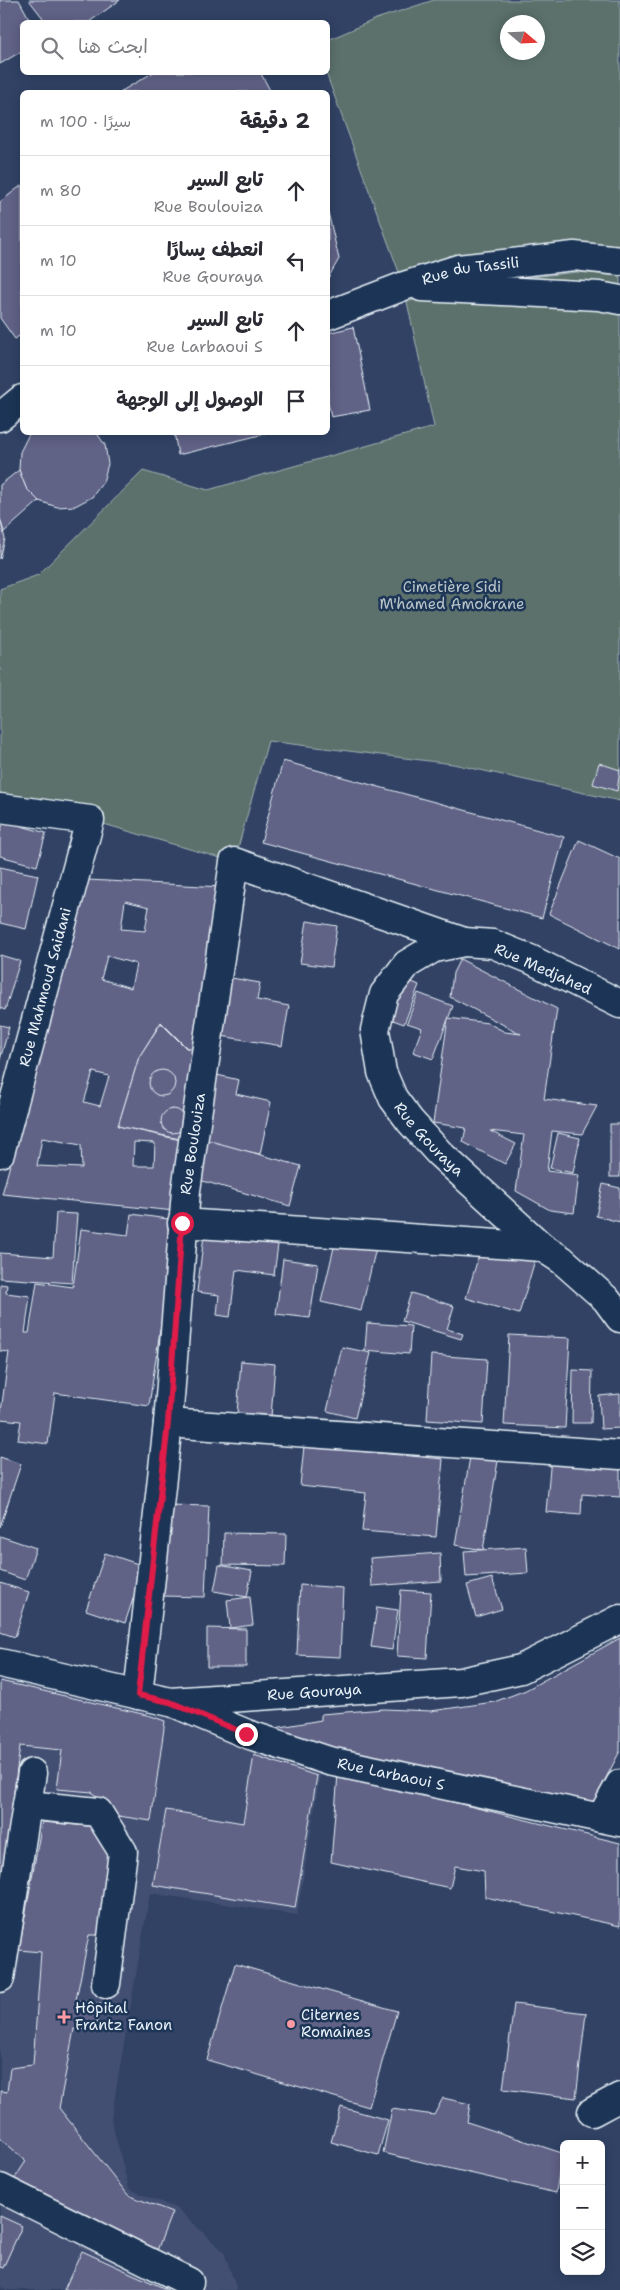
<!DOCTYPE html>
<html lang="ar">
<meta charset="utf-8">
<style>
:root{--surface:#fff;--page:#f7f7f7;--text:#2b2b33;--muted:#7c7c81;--line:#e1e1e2}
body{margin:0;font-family:"Shantell Sans","Playpen Sans Arabic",sans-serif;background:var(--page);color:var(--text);direction:rtl}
.controls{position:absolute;right:15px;bottom:15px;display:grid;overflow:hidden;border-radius:8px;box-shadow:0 2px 12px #0003}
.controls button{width:45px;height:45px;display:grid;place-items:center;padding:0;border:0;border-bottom:1px solid var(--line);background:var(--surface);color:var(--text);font:25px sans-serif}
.compass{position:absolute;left:500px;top:15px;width:45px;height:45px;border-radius:50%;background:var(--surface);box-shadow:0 2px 12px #0003;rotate:109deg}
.stop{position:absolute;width:15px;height:15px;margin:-11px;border:4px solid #e11d48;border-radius:50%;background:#fff}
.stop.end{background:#e11d48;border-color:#fff;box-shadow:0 1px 5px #0008}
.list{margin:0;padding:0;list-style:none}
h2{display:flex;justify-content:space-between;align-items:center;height:65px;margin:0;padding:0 20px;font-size:21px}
h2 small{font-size:16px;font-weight:400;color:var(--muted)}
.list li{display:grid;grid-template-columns:32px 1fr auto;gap:15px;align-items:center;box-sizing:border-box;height:70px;padding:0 20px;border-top:1px solid var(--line)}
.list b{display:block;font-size:19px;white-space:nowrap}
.list p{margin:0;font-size:16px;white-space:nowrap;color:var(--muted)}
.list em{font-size:16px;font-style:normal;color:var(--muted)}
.icon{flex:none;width:28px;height:28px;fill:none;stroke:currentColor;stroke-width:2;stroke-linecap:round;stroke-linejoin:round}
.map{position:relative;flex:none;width:620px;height:2290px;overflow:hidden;direction:ltr}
.search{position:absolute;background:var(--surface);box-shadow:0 2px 12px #0003;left:20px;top:20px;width:310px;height:55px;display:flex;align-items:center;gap:12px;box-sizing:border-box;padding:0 18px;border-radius:8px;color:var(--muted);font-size:19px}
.panel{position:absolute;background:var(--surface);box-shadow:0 2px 12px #0003;left:20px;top:90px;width:310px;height:345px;border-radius:8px;direction:rtl}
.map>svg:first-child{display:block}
.built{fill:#424f72}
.green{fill:#5c716c;stroke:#a2b1b2;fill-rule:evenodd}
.building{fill:#616286;stroke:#e8f1f8;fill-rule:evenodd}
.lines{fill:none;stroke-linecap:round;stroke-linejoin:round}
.minor-casing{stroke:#e8f1f8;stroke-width:31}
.minor{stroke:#1d3557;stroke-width:28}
.route{stroke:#e11d48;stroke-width:6}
.poi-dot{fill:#ff9aa2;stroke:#1d3557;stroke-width:2}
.labels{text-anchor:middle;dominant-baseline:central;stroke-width:5;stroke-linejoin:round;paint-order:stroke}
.street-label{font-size:15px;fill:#e8f1f8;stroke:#1d3557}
.park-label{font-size:15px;fill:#b7c4c7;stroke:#1d3557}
.poi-label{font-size:15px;fill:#e8f1f8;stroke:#1d3557;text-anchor:start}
</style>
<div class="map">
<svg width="620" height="2290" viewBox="0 0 620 2290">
<rect width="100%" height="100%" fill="#314265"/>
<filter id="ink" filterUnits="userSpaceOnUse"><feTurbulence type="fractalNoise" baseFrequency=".02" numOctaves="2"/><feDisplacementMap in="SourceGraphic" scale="10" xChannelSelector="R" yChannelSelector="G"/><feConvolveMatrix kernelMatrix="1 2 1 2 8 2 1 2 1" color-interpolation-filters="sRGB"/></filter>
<g filter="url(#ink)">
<polygon class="built" points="0,1676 168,1718 321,1770 297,1915 150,1893 111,2119 129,2189 178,2209 224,2252 237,2290 8,2290 0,2286"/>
<g class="green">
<path d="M434,0H620V261L404,286L326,73L328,40L376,19ZM508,22H538V52H508Z"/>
<polygon points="577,272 620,276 620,801 453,764 268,741 234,862 90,820 0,808 0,589 38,575 143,471 208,490 434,427 407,302 461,285"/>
</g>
<g class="building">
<polygon points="0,0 19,0 31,22 22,22 22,51 0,64"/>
<polygon points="29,0 120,0 89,22 46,22"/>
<polygon points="154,72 260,72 271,92 120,92"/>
<polygon points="22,185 22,334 15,339 0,318 0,202"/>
<polygon points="328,212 339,259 328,278"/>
<polygon points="353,327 370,410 331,417 328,402 328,333"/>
<polygon points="30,432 96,432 105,445 108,464 103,482 92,497 75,506 57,507 39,501 26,488 19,470 20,452"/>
<polygon points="174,432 273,432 178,455"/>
<polygon points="19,470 26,488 39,501 4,532 0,518 0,485"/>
<polygon points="0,518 5,539 0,559"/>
<polygon points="283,761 564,837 542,918 261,842"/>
<polygon points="599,763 620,770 617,791 593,784"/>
<polygon points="4,821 46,833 37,866 0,856 0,833"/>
<polygon points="579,840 620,859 620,949 549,914"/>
<polygon points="0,867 38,875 26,929 0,923"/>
<path d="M88,880L222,887L196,1048H187L161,1022L139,1057L118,1126L185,1141L175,1211L2,1194ZM125,901L149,907L145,931L121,929ZM107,956L136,964L131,988L101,979ZM93,1072L109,1076L100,1106L84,1102ZM42,1138L81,1145L82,1168L37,1166ZM134,1142L155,1143L154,1166H133Z"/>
<polygon points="307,921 337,926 331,967 300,963"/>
<polygon points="0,955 20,961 5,1010 0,1008"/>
<polygon points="460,959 557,1009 544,1099 597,1106 582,1134 552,1131 547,1171 579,1175 574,1213 550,1210 516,1191 524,1135 490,1131 516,1144 505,1164 463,1142 466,1128 433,1123 448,1018 488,1023 505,1032 521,1034 450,997 453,973"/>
<polygon points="220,976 260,983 257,1000 289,1006 282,1046 209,1034"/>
<polygon points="398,976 419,985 404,1024 382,1016"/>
<polygon points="418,993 453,1006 433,1059 413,1052 422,1028 407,1023"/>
<polygon points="161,1023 186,1048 196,1049 185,1140 118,1126 139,1057"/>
<polygon points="0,1025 9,1027 0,1060"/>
<circle cx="162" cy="1083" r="13"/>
<polygon points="217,1075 239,1080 236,1094 271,1102 260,1154 203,1142"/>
<circle cx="173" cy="1121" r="12"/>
<rect x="610" y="1124" width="10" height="53"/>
<polygon points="558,1133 580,1138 573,1173 550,1168"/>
<polygon points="207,1140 301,1166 290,1206 196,1179"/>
<polygon points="603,1184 620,1188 620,1222 596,1216"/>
<polygon points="56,1213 77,1214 72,1283 0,1278 0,1253 53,1257"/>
<polygon points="131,1214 176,1220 149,1406 55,1393 48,1444 18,1440 21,1421 0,1419 9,1352 0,1351 0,1284 7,1285 6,1293 30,1296 25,1333 29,1333 37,1282 73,1287 81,1229 128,1235"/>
<polygon points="205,1227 279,1237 274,1275 236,1270 230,1317 217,1315 219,1295 197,1292"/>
<polygon points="336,1239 376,1248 361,1311 321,1302"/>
<polygon points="482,1245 535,1260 519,1314 466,1298"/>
<polygon points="283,1259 318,1264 310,1318 276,1314"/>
<polygon points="411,1293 454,1306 447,1329 463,1334 461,1339 402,1321"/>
<polygon points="367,1323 411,1326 409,1354 365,1350"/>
<polygon points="509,1335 570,1338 565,1428 504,1425"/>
<polygon points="342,1347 371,1353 355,1418 327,1411"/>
<polygon points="431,1355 487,1359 483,1424 427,1420"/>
<polygon points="241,1361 275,1364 271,1417 237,1414"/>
<polygon points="573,1370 592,1371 591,1423 572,1423"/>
<polygon points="620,1394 620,1428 601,1429 599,1396"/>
<polygon points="304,1446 443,1459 436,1537 362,1531 366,1493 300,1486"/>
<polygon points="0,1457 21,1464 0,1527"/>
<polygon points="470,1457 498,1461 483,1550 455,1545"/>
<polygon points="551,1457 620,1464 620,1497 582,1494 581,1515 546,1512"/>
<polygon points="168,1505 209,1506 205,1597 163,1596"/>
<polygon points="224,1533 286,1534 285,1566 223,1565"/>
<polygon points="0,1536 36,1548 25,1580 0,1571"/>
<polygon points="526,1547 528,1573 466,1577 464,1551"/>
<polygon points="105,1553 144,1566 125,1623 86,1610"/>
<polygon points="440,1553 441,1581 372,1586 370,1558"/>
<polygon points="219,1565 252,1571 247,1597 214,1591"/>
<polygon points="492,1578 502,1609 476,1617 467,1585"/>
<polygon points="0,1583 29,1592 15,1637 0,1632"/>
<polygon points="300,1585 343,1588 340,1657 297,1655"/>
<polygon points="401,1590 431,1592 427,1658 397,1656"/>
<polygon points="250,1597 253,1625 230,1628 227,1600"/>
<polygon points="377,1607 398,1610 392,1650 371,1647"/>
<polygon points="207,1628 246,1629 246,1667 207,1667"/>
<polygon points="620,1638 620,1751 592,1805 510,1784 386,1761 273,1735 275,1728 321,1720 321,1714 384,1709 431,1711 494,1702 526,1690"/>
<polygon points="0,1681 151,1716 165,1721 151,1821 112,1815 92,1792 57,1789 62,1750 20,1746 0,1899"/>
<polygon points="254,1755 317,1776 295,1908 153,1885 166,1810 243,1823"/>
<polygon points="338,1774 620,1843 620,1926 485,1897 484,1871 455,1866 450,1888 331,1862"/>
<polygon points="42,1822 99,1827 114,1871 103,1935 89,1935 76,2000 101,2004 95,2030 74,2029 59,2108 128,2195 172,2212 156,2253 13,2181 26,2161 0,2138 0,2091 7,2092 10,2068 33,2065 41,1952 19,1950"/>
<polygon points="235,1964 397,2011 369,2107 207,2060"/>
<polygon points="514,2004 586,2013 576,2098 503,2089"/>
<polygon points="443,2098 470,2104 467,2122 562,2153 556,2193 383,2153 392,2109 434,2115"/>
<polygon points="341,2107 388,2120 378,2155 331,2142"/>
<polygon points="0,2216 22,2226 3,2268 0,2267"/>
<polygon points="82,2251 168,2290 64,2290"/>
</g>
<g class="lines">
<g class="minor-casing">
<g id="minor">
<polyline points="422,287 599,296 620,300"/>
<path id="s1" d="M328,315L404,286L458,269L574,256L620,261"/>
<polyline points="0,417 22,399"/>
<polyline points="0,808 90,820 0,1153"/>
<path id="s2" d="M620,1004L530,959L493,944L464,942L434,948L407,964L384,994L375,1030L382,1072L393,1098L410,1121L440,1154L542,1247L562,1260L606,1299L620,1318"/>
<polyline points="182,1223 542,1247"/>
<polyline points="168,1423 620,1455"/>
<path id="s3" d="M0,1663L170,1702L461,1682L521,1669L620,1619"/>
<path id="s4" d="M138,1695L168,1423L186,1190L234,862L464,942"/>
<path id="s5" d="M174,1703L247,1734L329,1761L620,1822"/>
<polyline points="27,1805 98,1812 123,1852 106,1984"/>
<polyline points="601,1818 620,1784"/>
<polyline points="0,1978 32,1773"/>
<polyline points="592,2112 620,2097"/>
<polyline points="0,2188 189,2282"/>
</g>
</g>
<use href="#minor" class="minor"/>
</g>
</g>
<g class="lines" filter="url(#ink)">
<polyline class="route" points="182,1223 168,1423 138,1695 170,1702 246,1734"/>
</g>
<g class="poi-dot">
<path d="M61.5 2009.5h5v5h5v5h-5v5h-5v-5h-5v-5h5z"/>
<circle cx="291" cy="2024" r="5"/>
</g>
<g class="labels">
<g class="street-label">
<text stroke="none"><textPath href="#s1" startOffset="150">Rue du Tassili</textPath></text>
<text transform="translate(543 969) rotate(24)">Rue Medjahed</text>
<text transform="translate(45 987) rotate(-75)">Rue Mahmoud Saidani</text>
<text stroke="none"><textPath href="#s2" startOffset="432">Rue Gouraya</textPath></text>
<text stroke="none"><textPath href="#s4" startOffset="554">Rue Boulouiza</textPath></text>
<text stroke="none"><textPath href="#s3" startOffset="319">Rue Gouraya</textPath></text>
<text stroke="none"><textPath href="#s5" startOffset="229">Rue Larbaoui S</textPath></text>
</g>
<g class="park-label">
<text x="452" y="587">Cimetière Sidi<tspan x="452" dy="17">M'hamed Amokrane</tspan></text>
</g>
<g class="poi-label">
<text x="75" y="2008">Hôpital<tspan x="75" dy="17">Frantz Fanon</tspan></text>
<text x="301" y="2015">Citernes<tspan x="301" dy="17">Romaines</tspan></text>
</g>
</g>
</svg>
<div class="controls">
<button>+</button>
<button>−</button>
<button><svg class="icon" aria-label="layers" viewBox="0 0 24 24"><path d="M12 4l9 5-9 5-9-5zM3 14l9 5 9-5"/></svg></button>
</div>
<svg class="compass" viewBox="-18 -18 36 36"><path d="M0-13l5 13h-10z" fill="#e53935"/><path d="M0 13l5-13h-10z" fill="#7c7c81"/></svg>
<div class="stop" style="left:182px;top:1223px"></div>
<div class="stop end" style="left:246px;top:1734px"></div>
<div class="search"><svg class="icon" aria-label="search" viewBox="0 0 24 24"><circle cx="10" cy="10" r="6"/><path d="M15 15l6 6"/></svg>ابحث هنا</div>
<section class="panel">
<h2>2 دقيقة<small>سيرًا · 100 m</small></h2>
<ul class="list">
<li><svg class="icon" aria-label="ahead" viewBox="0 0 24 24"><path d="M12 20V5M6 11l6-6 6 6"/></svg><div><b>تابع السير</b><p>Rue Boulouiza</p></div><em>80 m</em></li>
<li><svg class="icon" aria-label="left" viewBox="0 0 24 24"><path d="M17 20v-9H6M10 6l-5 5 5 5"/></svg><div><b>انعطف يسارًا</b><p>Rue Gouraya</p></div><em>10 m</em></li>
<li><svg class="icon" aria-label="ahead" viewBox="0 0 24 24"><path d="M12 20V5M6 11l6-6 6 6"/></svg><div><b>تابع السير</b><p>Rue Larbaoui S</p></div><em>10 m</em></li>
<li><svg class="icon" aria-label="arrive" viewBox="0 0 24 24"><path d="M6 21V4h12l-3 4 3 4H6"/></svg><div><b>الوصول إلى الوجهة</b></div></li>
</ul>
</section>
</div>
